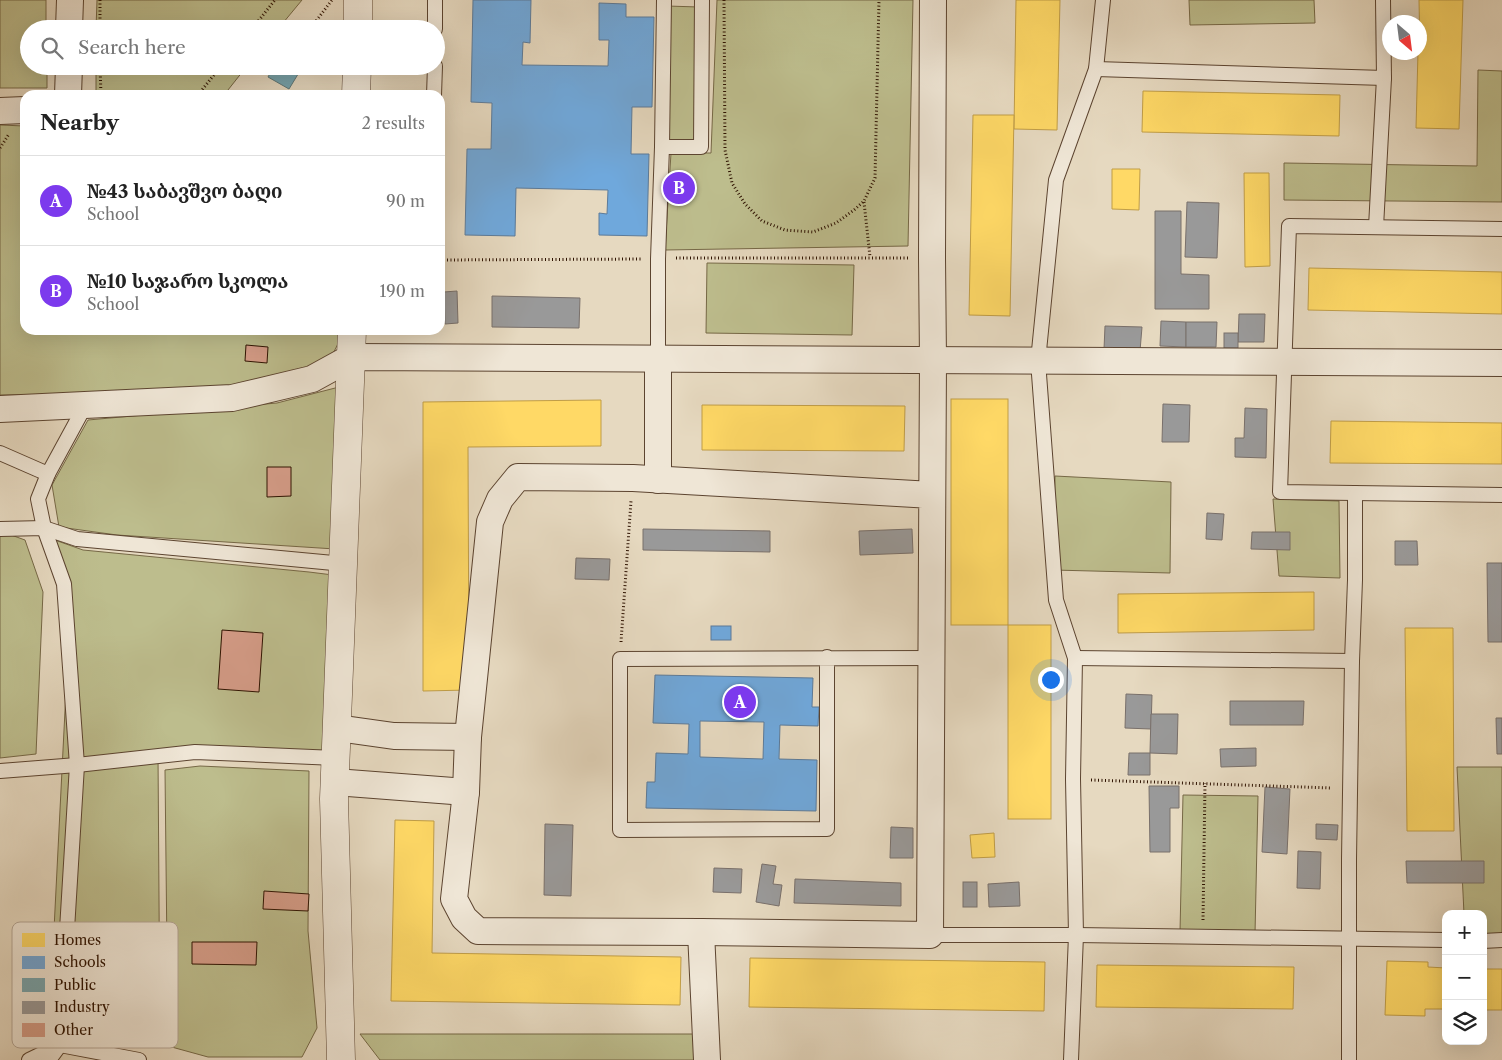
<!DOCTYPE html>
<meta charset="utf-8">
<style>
:root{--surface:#fff;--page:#f2f2f2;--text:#222;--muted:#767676;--line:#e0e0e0;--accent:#7c3aed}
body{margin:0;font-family:"Libre Caslon Text","Noto Serif Georgian",serif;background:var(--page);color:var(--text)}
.controls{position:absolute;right:15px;bottom:15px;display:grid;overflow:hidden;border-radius:10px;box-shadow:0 5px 20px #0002}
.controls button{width:45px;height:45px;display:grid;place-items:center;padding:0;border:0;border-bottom:1px solid var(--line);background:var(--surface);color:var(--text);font:25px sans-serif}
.compass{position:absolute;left:1382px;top:15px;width:45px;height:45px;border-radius:50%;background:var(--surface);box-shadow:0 5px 20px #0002;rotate:152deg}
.you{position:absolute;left:1050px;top:679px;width:18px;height:18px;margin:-12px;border:4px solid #fff;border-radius:50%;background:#1a73e8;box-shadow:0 0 0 8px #1a73e833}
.badge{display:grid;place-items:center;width:32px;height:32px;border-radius:50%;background:var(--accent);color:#fff;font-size:16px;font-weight:700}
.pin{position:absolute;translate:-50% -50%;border:2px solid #fff;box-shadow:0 1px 5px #0006}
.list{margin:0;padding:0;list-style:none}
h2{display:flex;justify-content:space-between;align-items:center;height:65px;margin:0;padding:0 20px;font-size:21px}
h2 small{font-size:16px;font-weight:400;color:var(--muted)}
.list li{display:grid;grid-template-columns:32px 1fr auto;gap:15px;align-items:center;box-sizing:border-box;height:90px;padding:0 20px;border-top:1px solid var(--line)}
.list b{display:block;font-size:19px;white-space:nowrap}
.list p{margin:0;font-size:16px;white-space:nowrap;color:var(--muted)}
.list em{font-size:16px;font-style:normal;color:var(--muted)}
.icon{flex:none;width:28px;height:28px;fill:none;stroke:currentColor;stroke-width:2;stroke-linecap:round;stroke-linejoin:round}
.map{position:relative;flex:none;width:1502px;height:1060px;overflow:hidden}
.search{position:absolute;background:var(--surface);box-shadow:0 5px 20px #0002;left:20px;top:20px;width:425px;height:55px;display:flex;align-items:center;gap:12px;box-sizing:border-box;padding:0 18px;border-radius:28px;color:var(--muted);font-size:19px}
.panel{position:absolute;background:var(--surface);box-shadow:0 5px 20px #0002;left:20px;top:90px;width:425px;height:245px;border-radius:15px}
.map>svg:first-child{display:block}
.green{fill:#bdbd8d;stroke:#766846}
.homes{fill:#ffd966;stroke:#c09d47}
.schools{fill:#6fa8dc;stroke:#5c7b9a;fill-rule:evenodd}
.public{fill:#76a5af;stroke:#60797a}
.industry{fill:#999;stroke:#79706b}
.building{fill:#d69d89;stroke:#2e1200}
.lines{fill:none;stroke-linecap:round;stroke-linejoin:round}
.service-casing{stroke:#5c4430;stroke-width:16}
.minor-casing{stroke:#5c4430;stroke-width:28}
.tertiary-casing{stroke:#5c4430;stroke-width:29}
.path{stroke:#2e1200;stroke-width:3;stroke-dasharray:1 2.5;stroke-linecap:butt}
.service{stroke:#efe6d6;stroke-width:14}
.minor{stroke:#efe6d6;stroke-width:26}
.tertiary{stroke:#efe6d6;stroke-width:28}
.key{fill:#efe6d6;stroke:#b5a696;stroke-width:1}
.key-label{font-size:14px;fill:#2e1200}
</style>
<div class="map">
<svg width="1502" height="1060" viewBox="0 0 1502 1060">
<rect width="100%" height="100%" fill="#e6d9c0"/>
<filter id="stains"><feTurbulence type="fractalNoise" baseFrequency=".004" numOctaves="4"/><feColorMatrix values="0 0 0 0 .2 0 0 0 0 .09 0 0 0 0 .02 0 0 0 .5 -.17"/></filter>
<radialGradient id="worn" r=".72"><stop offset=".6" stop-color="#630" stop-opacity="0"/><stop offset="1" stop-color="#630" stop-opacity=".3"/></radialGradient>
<g class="green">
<polygon points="0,0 46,0 46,29 29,29 29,66 47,66 47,88 0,88"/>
<polygon points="97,0 302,0 278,29 96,29"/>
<polygon points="717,0 913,0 908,246 665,250 671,153 711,153"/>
<polygon points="1189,0 1314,0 1315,23 1190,25"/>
<polygon points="667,6 699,7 699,140 666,140"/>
<polygon points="96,66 247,66 224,95 96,95"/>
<polygon points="1478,70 1502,71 1502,202 1284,200 1284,163 1477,166"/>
<polygon points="0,125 25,126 25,330 340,330 340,340 327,365 234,386 141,393 0,395"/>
<polygon points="707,263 854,265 852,335 706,333"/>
<polygon points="339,387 335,549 117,535 59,527 52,485 88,420 277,403"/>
<polygon points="1055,476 1171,482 1170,573 1053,570"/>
<polygon points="1273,499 1339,501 1340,578 1279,576"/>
<polygon points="0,531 25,540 43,592 36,754 0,758"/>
<polygon points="52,539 83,550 309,572 333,575 325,752 158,752 160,1042 50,1009 71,591"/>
<polygon points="200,766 309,771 308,931 317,1028 302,1057 208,1057 168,1046 165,770"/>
<polygon points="1457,767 1502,767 1502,936 1483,937 1483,914 1464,914"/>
<polygon points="1183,795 1258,796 1255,934 1180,932"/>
<polygon points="360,1034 694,1034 696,1060 380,1060"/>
</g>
<g class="homes">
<polygon points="1016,0 1060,0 1057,130 1014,129"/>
<polygon points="1419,0 1463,0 1459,129 1416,128 1418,52 1420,52"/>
<polygon points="1143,91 1340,95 1339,136 1142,132"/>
<polygon points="973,115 1014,115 1010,316 969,315"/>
<polygon points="1112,169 1140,169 1139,210 1112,209"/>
<polygon points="1244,173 1269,173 1270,266 1245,267"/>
<polygon points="1309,268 1502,272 1502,314 1308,310"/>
<rect x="951" y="399" width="57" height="226"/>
<polygon points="601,400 601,446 468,447 469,690 423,691 423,402"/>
<polygon points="702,405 905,406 904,451 702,450"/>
<polygon points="1331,421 1502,423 1502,464 1330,463"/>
<polygon points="1314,592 1314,630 1118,633 1118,594"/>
<rect x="1008" y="625" width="43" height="194"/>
<polygon points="1405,628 1453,628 1454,831 1407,831"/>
<polygon points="395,820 434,821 432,953 681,957 680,1005 391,1001"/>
<polygon points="994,833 995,857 972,858 970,835"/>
<polygon points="750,958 1045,962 1044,1011 749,1007"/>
<polygon points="1387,961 1428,962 1428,967 1446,968 1446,1009 1425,1009 1425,1016 1385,1015"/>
<polygon points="1097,965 1294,967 1293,1009 1096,1007"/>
<rect x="1483" y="969" width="19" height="41"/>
</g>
<g class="schools">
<polygon points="473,0 531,0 530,43 523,42 522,65 608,66 609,40 599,40 599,3 626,4 626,17 654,17 652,107 632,107 631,154 649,154 647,236 599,235 599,213 607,214 608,190 516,188 515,236 465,235 467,149 491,149 492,103 471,102"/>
<rect x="711" y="626" width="20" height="14"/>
<path d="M655,675L813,678L812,707H819L818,726L780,725L779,759L817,760L816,811L646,808L647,782H655L656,753L688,754L689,724L653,723ZM700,721L764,722L763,759L700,757Z"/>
</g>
<polygon class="public" points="274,66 303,66 289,89 268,77"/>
<g class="industry">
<polygon points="1187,202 1219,203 1217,258 1185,257"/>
<polygon points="1155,211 1181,211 1181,274 1209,275 1209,309 1155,309"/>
<polygon points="457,291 458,323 445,324 444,292"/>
<polygon points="492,296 580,298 579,328 492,327"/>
<polygon points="1239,314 1265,314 1264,342 1238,342"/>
<polygon points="1161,321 1186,322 1186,347 1160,346"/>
<polygon points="1186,322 1217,322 1216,347 1186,347"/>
<polygon points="1105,326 1142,327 1140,351 1104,349"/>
<rect x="1224" y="333" width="14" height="15"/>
<polygon points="1163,404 1190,405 1189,442 1162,442"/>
<polygon points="1245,408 1267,409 1266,458 1235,457 1235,438 1244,438"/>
<polygon points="1207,513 1224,514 1222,540 1206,539"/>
<polygon points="643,529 770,531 770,552 643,550"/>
<polygon points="912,529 913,553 860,555 859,531"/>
<polygon points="1252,532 1290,532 1290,550 1251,549"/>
<polygon points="1395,541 1417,541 1418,565 1395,565"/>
<polygon points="576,558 610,559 609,580 575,579"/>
<polygon points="1487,563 1502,563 1502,642 1488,642"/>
<polygon points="1126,694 1152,695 1151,729 1125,728"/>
<polygon points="1230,701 1304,701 1303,725 1230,725"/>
<polygon points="1151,714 1178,714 1177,754 1150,753"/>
<polygon points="1496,718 1502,718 1502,754 1497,754"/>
<polygon points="1256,748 1256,766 1221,767 1220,749"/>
<polygon points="1129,753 1150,753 1150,775 1128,775"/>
<polygon points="1149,786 1179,786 1179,808 1170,808 1170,852 1150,852"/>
<polygon points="1265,787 1290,789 1287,854 1262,852"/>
<polygon points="545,824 573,825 571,896 544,895"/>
<polygon points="1316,824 1338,825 1337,840 1316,839"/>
<polygon points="891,827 913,828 913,858 890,858"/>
<polygon points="1298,851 1321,852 1320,889 1297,888"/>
<polygon points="1406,861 1484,861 1484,883 1407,883"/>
<polygon points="762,864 776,866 773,884 782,885 779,906 756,902"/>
<polygon points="714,868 742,869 741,893 713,892"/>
<polygon points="795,879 901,883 901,906 794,903"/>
<rect x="963" y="882" width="14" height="25"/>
<polygon points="1019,882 1020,906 989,907 988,884"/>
</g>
<g class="building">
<polygon points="246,345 268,347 267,363 245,361"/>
<polygon points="267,467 291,467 291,496 267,497"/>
<polygon points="222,630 263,633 259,692 218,689"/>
<polygon points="264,891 309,894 308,911 263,909"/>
<polygon points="192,942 257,942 256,965 192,964"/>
</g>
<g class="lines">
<g class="service-casing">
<g id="service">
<polyline points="435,29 435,0"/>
<polyline points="1096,69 1384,78"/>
<polyline points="434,95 435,66"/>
<polyline points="662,147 701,147 702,0"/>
<polyline points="1376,227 1384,78 1383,0"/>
<polyline points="1502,229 1289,226 1280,492 1502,495"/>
<polyline points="658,359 658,259 662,147 664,0"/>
<polyline points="0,453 48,474"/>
<polyline points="0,529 44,528 77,539 344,564"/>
<polyline points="827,657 827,829 620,830 620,659 931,658"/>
<polyline points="1075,658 1352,661"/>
<polyline points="0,771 77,765 195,752 336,758"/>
<polyline points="930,935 1076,935 1446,940"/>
<polyline points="1483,941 1502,940"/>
<polyline points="29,1060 60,1045 139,1060"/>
<polyline points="49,1060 60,1045 77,765 64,584 44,528 38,499 48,474 85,406"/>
<polyline points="1071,1060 1076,935 1073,779 1075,658 1056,600 1038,361 1056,180 1096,69 1103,0"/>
<polyline points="1349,1060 1349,859 1352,661 1355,580 1355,493"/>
</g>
</g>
<g class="minor-casing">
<g id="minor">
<polyline points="69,29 70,0"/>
<polyline points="68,95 69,66"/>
<polyline points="0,111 25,110"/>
<polyline points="658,359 658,480"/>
<polyline points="0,409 232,398 312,379 352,357 1502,363"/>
<polyline points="932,495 633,478 518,477 500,499 490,522 468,737 466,792 454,899 464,918 478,931 701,932 930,935 933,360 932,258 933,0"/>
<polyline points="337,728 394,736 468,737"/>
<polyline points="335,782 466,792"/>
<polyline points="701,932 707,1060"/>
</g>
</g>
<g class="tertiary-casing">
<g id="tertiary">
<polyline points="358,29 358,0"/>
<polyline points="356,95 357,66"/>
<polyline points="341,1060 334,799 352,330"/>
</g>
</g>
<g class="path">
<polyline points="100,0 100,29"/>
<polyline points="724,0 725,150 732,183 745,204 762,221 785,230 813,232 836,223 854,210 864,201 875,178 879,0"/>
<polyline points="252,29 275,0"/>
<polyline points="310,29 332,0"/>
<polyline points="100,66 101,95"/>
<polyline points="198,95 221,66"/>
<polyline points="0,148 9,134"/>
<polyline points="864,202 870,257"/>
<polyline points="676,258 909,258"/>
<polyline points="440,260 642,259"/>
<polyline points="621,642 631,501"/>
<polyline points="1091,780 1332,788"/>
<polyline points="1203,920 1205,783"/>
</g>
<use href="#service" class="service"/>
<use href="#minor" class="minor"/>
<use href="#tertiary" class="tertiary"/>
</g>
<rect x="12" y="922" width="166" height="126" rx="8" class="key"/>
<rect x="22" y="933" width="23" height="14" fill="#ffd966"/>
<rect x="22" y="956" width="23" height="13" fill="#6fa8dc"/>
<rect x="22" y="978" width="23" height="14" fill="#76a5af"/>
<rect x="22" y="1001" width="23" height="13" fill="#999"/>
<rect x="22" y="1023" width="23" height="14" fill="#d69d89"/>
<g class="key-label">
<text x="54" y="945">Homes</text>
<text x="54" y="967">Schools</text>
<text x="54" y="990">Public</text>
<text x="54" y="1012">Industry</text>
<text x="54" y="1035">Other</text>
</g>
<rect width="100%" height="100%" filter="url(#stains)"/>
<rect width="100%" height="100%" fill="url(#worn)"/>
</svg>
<div class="controls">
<button>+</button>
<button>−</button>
<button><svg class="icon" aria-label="layers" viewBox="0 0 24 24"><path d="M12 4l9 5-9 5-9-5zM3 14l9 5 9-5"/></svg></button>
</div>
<svg class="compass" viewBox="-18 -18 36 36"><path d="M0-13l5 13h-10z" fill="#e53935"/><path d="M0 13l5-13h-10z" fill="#767676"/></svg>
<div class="you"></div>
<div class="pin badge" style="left:740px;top:702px">A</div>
<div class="pin badge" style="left:679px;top:188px">B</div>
<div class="search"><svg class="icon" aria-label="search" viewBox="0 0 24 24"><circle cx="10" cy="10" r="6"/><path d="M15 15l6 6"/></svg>Search here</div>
<section class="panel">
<h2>Nearby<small>2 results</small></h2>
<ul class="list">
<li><span class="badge">A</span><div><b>№43 საბავშვო ბაღი</b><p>School</p></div><em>90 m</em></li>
<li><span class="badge">B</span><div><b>№10 საჯარო სკოლა</b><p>School</p></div><em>190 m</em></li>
</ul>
</section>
</div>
